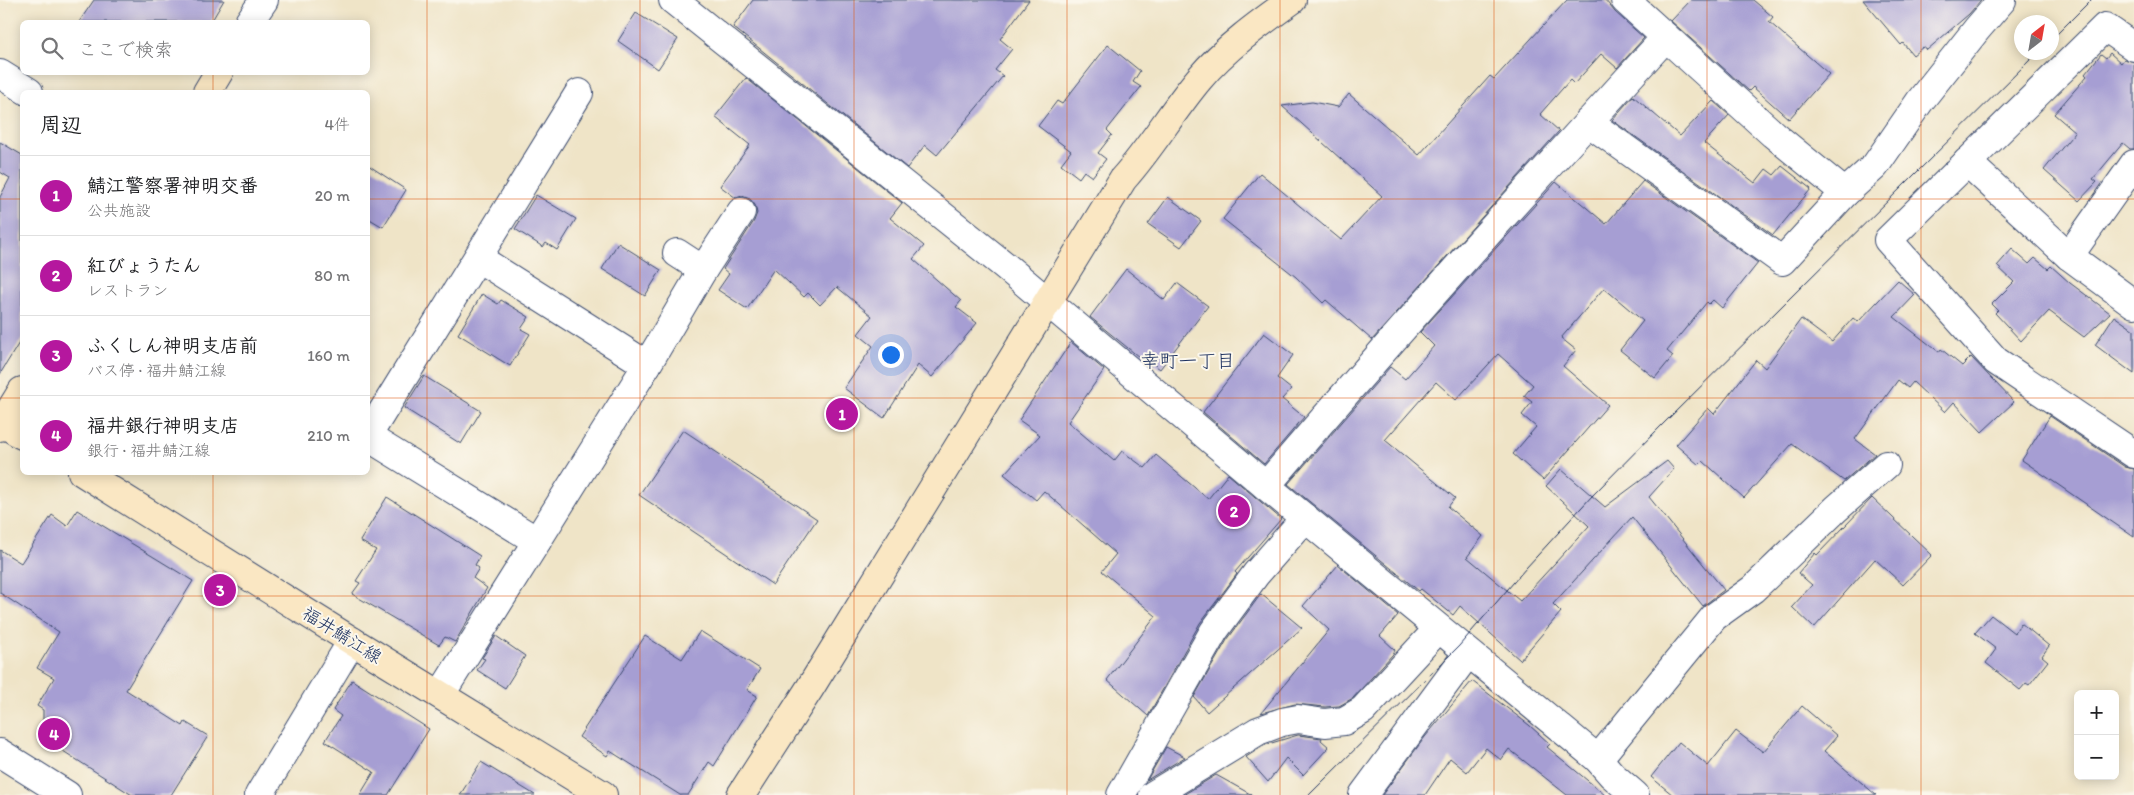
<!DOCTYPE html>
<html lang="ja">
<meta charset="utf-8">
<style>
:root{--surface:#fff;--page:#f6f6f6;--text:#202124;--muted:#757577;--line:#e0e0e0;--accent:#b5179e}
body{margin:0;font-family:Itim,"Klee One",sans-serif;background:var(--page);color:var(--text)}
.controls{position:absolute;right:15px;bottom:15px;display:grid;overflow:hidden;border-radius:8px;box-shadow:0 2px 12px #0003}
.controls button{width:45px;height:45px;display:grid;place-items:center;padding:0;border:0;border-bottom:1px solid var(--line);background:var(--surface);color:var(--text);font:25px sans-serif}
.compass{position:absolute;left:2014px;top:15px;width:45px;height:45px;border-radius:50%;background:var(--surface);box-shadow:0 2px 12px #0003;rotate:31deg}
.you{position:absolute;left:890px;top:354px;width:18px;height:18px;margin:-12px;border:4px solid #fff;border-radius:50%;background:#1a73e8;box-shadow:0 0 0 8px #1a73e833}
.badge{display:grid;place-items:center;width:32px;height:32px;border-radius:50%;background:var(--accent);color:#fff;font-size:16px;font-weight:700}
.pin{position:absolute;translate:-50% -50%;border:2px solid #fff;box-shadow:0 1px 5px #0006}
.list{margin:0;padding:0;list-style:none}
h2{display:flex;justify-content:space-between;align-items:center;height:65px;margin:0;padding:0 20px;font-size:21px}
h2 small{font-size:16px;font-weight:400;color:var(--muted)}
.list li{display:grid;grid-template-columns:32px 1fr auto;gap:15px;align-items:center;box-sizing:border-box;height:80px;padding:0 20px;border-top:1px solid var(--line)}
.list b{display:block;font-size:19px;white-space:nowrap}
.list p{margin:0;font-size:16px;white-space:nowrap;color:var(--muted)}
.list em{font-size:16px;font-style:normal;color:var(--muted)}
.icon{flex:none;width:28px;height:28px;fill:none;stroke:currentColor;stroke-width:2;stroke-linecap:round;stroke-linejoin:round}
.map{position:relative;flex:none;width:2134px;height:795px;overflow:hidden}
.search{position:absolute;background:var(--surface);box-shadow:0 2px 12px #0003;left:20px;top:20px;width:350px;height:55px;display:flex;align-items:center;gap:12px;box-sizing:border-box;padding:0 18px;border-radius:8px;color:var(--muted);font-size:19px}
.panel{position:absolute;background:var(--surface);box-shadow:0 2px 12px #0003;left:20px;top:90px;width:350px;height:385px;border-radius:8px}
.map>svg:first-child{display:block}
.building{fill:#a69ed3}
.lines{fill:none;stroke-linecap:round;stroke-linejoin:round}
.street-casing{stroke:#3b4a6e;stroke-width:30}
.secondary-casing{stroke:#3b4a6e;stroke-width:30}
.street{stroke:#fff;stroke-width:28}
.secondary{stroke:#fae7c3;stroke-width:28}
.tram{stroke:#1b2f5e;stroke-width:1}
.grid{fill:none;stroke:#de5710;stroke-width:1;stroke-opacity:0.55}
.labels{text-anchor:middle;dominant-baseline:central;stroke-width:4;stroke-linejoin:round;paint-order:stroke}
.street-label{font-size:18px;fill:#1b2f5e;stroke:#fbf7ec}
.neighbourhood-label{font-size:19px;fill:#1b2f5e;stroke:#fbf7ec}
</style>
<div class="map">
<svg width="2134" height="795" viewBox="0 0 2134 795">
<rect width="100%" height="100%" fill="#fbf7ec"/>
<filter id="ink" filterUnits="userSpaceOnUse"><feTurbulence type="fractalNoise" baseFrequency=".02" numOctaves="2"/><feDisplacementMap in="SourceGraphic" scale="10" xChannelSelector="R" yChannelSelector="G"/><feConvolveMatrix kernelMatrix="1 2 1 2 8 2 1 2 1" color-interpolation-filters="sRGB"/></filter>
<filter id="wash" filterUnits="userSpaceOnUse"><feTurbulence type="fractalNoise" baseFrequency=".0096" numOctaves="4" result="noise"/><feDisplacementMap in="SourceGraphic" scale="20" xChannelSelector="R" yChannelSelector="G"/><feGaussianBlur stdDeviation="1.12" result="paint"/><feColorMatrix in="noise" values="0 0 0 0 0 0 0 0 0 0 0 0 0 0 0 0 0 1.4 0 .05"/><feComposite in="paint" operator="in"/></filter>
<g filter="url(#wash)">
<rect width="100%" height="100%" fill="#efe4c7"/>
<g id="blocks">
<g class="building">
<polygon points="94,0 224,0 211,22 79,22"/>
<polygon points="753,0 1029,0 1000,39 1012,49 995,70 1003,76 937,155 925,145 907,168 733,27"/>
<polygon points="1567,0 1605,0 1615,12 1644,38 1617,68 1601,54 1574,84 1570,80 1540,114 1559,131 1372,340 1326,300 1323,303 1296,277 1223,219 1260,173 1341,240 1382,196 1282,106 1312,102 1338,107 1349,94 1419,155 1490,76 1494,79"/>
<polygon points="1691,0 1753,0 1773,17 1769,22 1829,74 1789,119 1753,87 1749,91 1671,21"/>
<polygon points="1863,0 1981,0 1969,14 1927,50 1923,47 1913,55 1903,43 1901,45"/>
<polygon points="636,13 678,39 658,69 618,41"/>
<polygon points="1108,45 1140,71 1133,82 1141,87 1107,130 1112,135 1098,153 1106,159 1092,177 1084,171 1079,178 1061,164 1071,151 1038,126 1057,101 1062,104"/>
<polygon points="2110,53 2121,63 2124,59 2134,62 2134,149 2130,149 2123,143 2093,179 2097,182 2079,201 2044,170 2075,132 2054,114 2087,76 2085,74 2101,54 2106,58"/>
<polygon points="746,78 902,203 890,218 924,246 913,259 961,301 956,307 977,323 932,377 918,365 884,418 844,388 873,346 858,334 872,316 837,287 820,305 808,293 804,297 774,269 747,309 718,290 729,274 723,269 754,221 757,213 755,205 750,199 742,196 736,198 720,186 750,145 715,117"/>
<polygon points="1633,96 1680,136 1713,101 1729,115 1704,143 1755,183 1766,169 1774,175 1782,166 1811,189 1773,235 1612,120"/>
<polygon points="0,142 22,155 22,338 0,374 0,197 10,178 0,172"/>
<polygon points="368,165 406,190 383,227 368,218"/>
<polygon points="1643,181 1758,263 1722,308 1713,300 1709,304 1707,302 1667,351 1673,356 1655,378 1620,350 1643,321 1604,288 1561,338 1576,350 1563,366 1608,405 1543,480 1513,454 1536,427 1522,415 1532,402 1524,396 1533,385 1498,354 1456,400 1436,382 1385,440 1455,498 1448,507 1483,536 1467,557 1520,601 1589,526 1546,486 1561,469 1605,507 1667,461 1674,469 1649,497 1724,590 1703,606 1632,517 1553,604 1561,612 1520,660 1460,606 1453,615 1421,589 1419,591 1288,484 1390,367 1405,379 1434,346 1420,332 1556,182 1606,224"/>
<polygon points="536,195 576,219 557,250 546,243 543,247 515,229"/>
<polygon points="1168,197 1201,221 1181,247 1148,224"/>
<polygon points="618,243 661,270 645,296 602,269"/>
<polygon points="2012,249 2029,264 2035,258 2048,269 2051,266 2070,283 2110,313 2084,337 2049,311 2021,341 1995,313 1998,310 1992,304 2014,282 1997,266"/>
<polygon points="1126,269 1164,300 1177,283 1208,306 1160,369 1152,363 1150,366 1090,317"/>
<polygon points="1898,280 1915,295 1894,317 1939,352 1941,349 1962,366 1971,357 2014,402 1982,432 1954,402 1945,412 1913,382 1908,388 1898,380 1855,439 1875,454 1844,481 1792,444 1744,498 1703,461 1699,465 1676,445 1708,408 1714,414 1756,360 1765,368 1801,319 1832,342 1853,318 1858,322"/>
<polygon points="482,294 498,304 501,300 529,317 521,329 530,334 510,366 458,334"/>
<polygon points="2114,316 2134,330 2134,374 2095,345"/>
<polygon points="1264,333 1293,355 1277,378 1291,389 1282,399 1304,417 1264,464 1203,412"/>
<polygon points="1071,342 1104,370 1068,422 1114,461 1122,451 1145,468 1156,455 1208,499 1228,474 1281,519 1235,572 1237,574 1200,623 1148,716 1107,680 1156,616 1102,571 1116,554 1044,491 1036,500 1004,474 1040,435 1019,420"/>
<polygon points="424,376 481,411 461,444 404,408"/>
<polygon points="2050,416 2125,467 2134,469 2134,537 2022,460"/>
<polygon points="683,430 817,519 773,585 639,495"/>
<polygon points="387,497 480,556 475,565 479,568 473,578 487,588 455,642 445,637 439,645 352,594 360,583 356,581 376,550 360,541"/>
<polygon points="1872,498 1932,555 1903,585 1875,559 1814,628 1792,607 1812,585 1798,573 1815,553 1817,555"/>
<polygon points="77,510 193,581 126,690 183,726 185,722 208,736 171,795 132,795 63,751 45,736 43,730 43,710 37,706 54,678 37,668 59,632 0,593 0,550 21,563 52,515 67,526"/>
<polygon points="1338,565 1398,615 1380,636 1395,650 1393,654 1353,698 1339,706 1325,707 1295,704 1261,713 1329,630 1303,606"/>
<polygon points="1261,594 1302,628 1207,712 1194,697 1227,640"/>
<polygon points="1991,615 2014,633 2021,623 2049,646 2042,656 2048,661 2029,685 2026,683 2020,690 1986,663 1996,649 1975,633"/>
<polygon points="700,631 760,669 747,690 757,696 714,766 709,762 688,795 680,795 610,751 607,756 579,737 645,636 682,659"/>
<polygon points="496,636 525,656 505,688 477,670 485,659 482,658"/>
<polygon points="352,680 429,729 388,795 360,795 374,772 325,741 341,716 333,710"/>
<polygon points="1472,681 1529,725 1550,744 1547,747 1605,795 1567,795 1509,749 1501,760 1486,748 1467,772 1450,758 1425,795 1382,795 1425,737"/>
<polygon points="1802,706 1837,736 1824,751 1876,795 1673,795 1651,777 1679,742 1708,766 1736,731 1763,752"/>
<polygon points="1298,735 1322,738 1321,740 1329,747 1303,775 1286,758 1268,782 1246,757 1265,745"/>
<polygon points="1166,747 1185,757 1147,780"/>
<polygon points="481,762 535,795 460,795"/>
<polygon points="1216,775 1252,795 1183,795"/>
</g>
</g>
</g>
<g filter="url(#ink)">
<use href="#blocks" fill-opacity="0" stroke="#3b4a6e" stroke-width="1"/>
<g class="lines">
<g class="street-casing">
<g id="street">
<polyline points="673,0 1004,265 1266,486 1598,759 1612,775 1635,795"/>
<polyline points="1625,0 1773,134 1845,193 1875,166 1920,101 1977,29 2002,0"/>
<polyline points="249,22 264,0"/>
<polyline points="2134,47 2105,27 1888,240 1996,361 2134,454"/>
<polyline points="0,74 29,92"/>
<polyline points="1588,122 1782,261 1845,193"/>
<polyline points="1967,162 2069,256 2134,304"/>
<polyline points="677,253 703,270"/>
<polyline points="2069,256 2134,164"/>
<polyline points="478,258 647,365 537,541"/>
<polyline points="647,365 703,270 741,212"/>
<polyline points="368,435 579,93"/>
<polyline points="368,437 537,541 441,694"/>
<path d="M1266,486C1396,333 1531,185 1666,37"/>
<polyline points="0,753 67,795"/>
<polyline points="1598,759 1714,617 1753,589 1836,509 1886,465"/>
<polyline points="259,795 352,641"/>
<polyline points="1121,795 1214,631 1256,574 1305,518"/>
<polyline points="1153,795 1258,731 1282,722 1298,719 1325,723 1344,721 1363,710 1438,629"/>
<polyline points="1363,795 1468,653"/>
</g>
</g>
<g class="secondary-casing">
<g id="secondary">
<polyline points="207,92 219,72"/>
<polyline points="0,421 22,435"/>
<polyline points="0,427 22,391"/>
<polyline points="82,472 352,641 603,795"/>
<path d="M741,795L810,688L1123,179C1151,148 1172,111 1199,79C1225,48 1260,23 1292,0"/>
</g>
</g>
<use href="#street" class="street"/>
<use href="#secondary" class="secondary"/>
<g class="tram">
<polyline points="2052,39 2091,0"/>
<polyline points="1309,795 1459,646 1526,568 1592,496 1662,425 2038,52"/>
</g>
</g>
</g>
<path class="grid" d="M213,0V22M427,0V795M640,0V795M854,0V795M1067,0V795M1280,0V795M1494,0V795M1707,0V795M1921,0V795M213,72V92M0,199H22M368,199H2134M0,398H22M368,398H2134M213,472V795M0,596H2134"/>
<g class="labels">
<g class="street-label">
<text transform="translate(342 635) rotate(32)">福井鯖江線</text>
</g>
<g class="neighbourhood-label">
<text x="1188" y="360">幸町一丁目</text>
</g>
</g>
</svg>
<div class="controls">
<button>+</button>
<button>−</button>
</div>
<svg class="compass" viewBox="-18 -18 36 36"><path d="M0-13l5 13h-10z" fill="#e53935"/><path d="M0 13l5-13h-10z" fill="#757577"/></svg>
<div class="you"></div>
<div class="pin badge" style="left:842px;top:414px">1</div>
<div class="pin badge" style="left:1234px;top:511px">2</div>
<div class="pin badge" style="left:220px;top:590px">3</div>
<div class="pin badge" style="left:54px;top:734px">4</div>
<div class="search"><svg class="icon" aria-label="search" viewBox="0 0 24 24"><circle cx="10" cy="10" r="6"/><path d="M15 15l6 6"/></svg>ここで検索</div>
<section class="panel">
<h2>周辺<small>4件</small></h2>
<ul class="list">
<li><span class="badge">1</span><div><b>鯖江警察署神明交番</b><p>公共施設</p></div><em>20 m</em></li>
<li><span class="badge">2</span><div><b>紅びょうたん</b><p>レストラン</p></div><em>80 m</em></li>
<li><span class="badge">3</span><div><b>ふくしん神明支店前</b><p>バス停 · 福井鯖江線</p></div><em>160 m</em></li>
<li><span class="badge">4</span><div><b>福井銀行神明支店</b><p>銀行 · 福井鯖江線</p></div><em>210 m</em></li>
</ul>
</section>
</div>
